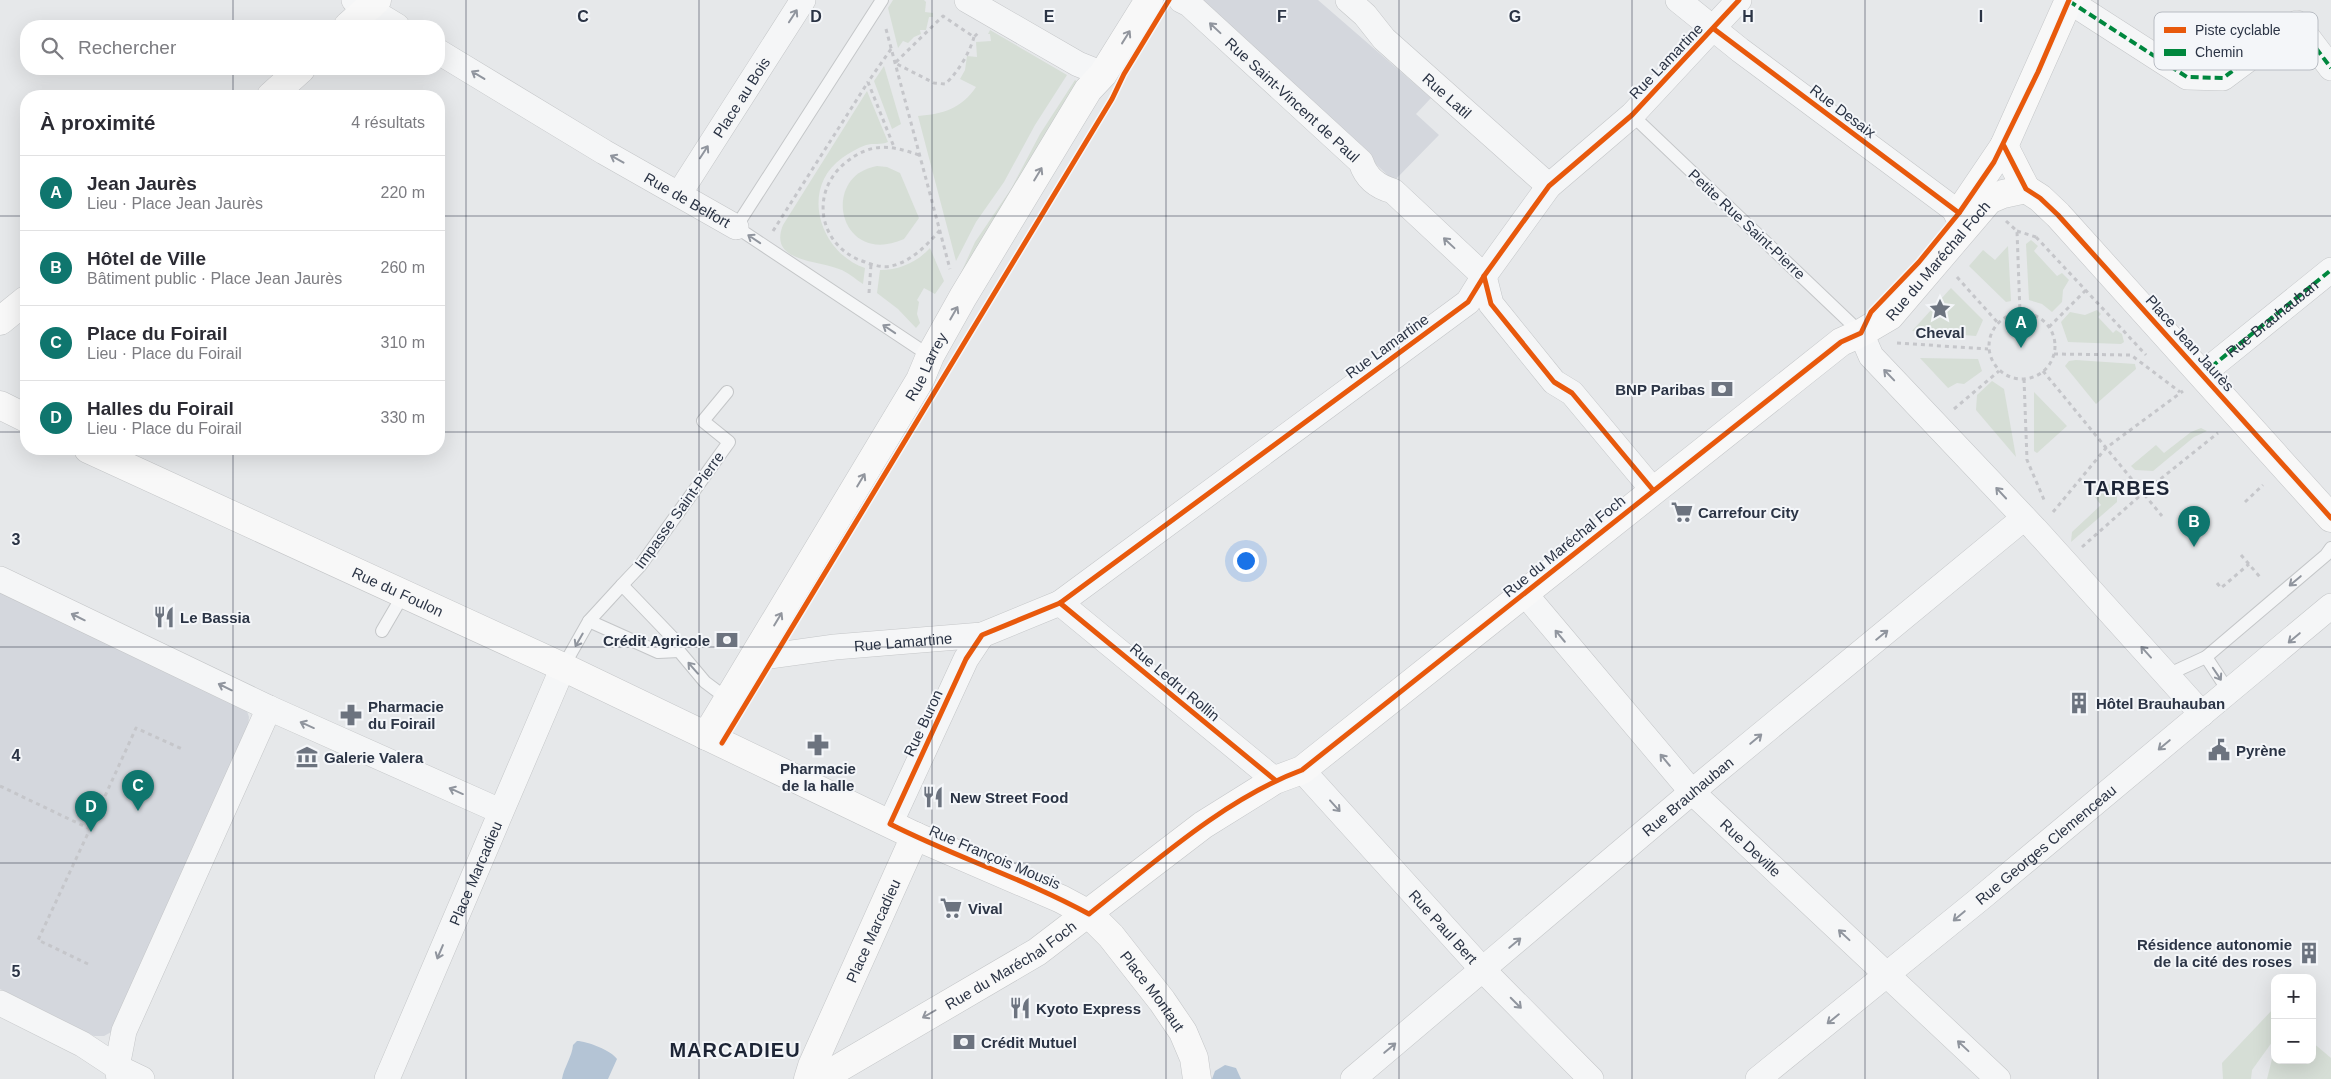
<!DOCTYPE html>
<html lang="fr">
<meta charset="utf-8">
<style>
:root{--surface:#fff;--page:#f7f7f7;--text:#2b2b33;--muted:#7c7c81;--line:#e1e1e2;--accent:#0f766e}
body{margin:0;font-family:Arial,sans-serif;background:var(--page);color:var(--text)}
.controls{position:absolute;right:15px;bottom:15px;display:grid;overflow:hidden;border-radius:10px;box-shadow:0 5px 20px #0002}
.controls button{width:45px;height:45px;display:grid;place-items:center;padding:0;border:0;border-bottom:1px solid var(--line);background:var(--surface);color:var(--text);font:25px sans-serif}
.you{position:absolute;left:1245px;top:560px;width:18px;height:18px;margin:-12px;border:4px solid #fff;border-radius:50%;background:#1a73e8;box-shadow:0 0 0 8px #1a73e833}
.badge{display:grid;place-items:center;width:32px;height:32px;border-radius:50%;background:var(--accent);color:#fff;font-size:16px;font-weight:700}
.pin{position:absolute;translate:-50% -41px;filter:drop-shadow(0 1px 2px #0008)}
.pin::after{content:'';position:absolute;top:26px;width:18px;height:15px;background:inherit;clip-path:polygon(0 0,100% 0,50% 100%)}
.list{margin:0;padding:0;list-style:none}
h2{display:flex;justify-content:space-between;align-items:center;height:65px;margin:0;padding:0 20px;font-size:21px}
h2 small{font-size:16px;font-weight:400;color:var(--muted)}
.list li{display:grid;grid-template-columns:32px 1fr auto;gap:15px;align-items:center;box-sizing:border-box;height:75px;padding:0 20px;border-top:1px solid var(--line)}
.list b{display:block;font-size:19px;white-space:nowrap}
.list p{margin:0;font-size:16px;white-space:nowrap;color:var(--muted)}
.list em{font-size:16px;font-style:normal;color:var(--muted)}
.icon{flex:none;width:28px;height:28px;fill:none;stroke:currentColor;stroke-width:2;stroke-linecap:round;stroke-linejoin:round}
.map{position:relative;flex:none;width:2331px;height:1079px;overflow:hidden}
.search{position:absolute;background:var(--surface);box-shadow:0 5px 20px #0002;left:20px;top:20px;width:425px;height:55px;display:flex;align-items:center;gap:12px;box-sizing:border-box;padding:0 18px;border-radius:20px;color:var(--muted);font-size:19px}
.panel{position:absolute;background:var(--surface);box-shadow:0 5px 20px #0002;left:20px;top:90px;width:425px;height:365px;border-radius:20px}
.map>svg:first-child{display:block}
.built{fill:#d4d7dd}
.green{fill:#d6ded6}
.water{fill:#b4c4d5}
.lines{fill:none;stroke-linecap:round;stroke-linejoin:round}
.lane-casing{stroke:#c4c6c8;stroke-width:14}
.street-casing{stroke:#c4c6c8;stroke-width:26}
.secondary-casing{stroke:#c4c6c8;stroke-width:29}
.path{stroke:#c5c6ca;stroke-width:3;stroke-dasharray:4 4;stroke-linecap:butt}
.lane{stroke:#f5f6f7;stroke-width:12}
.street{stroke:#f5f6f7;stroke-width:25}
.secondary{stroke:#f8f8f8;stroke-width:28}
.quiet{stroke:#00873e;stroke-width:4;stroke-dasharray:8 4;stroke-linecap:butt}
.cycleway-casing{stroke:#f4f6f9;stroke-width:8}
.cycleway{stroke:#e8590c;stroke-width:5}
.oneway{stroke:#90959e}
.oneway2{stroke:#92969e}
.grid{fill:none;stroke:#2b3445;stroke-width:1;stroke-opacity:0.55}
.labels{text-anchor:middle;dominant-baseline:central;stroke-width:4;stroke-linejoin:round;paint-order:stroke}
.street-label{font-size:15px;fill:#2b3445;stroke:#f4f6f9}
.poi-label{font-size:15px;font-weight:bold;fill:#2b3445;stroke:#f4f6f9;text-anchor:start}
.district-label{font-size:20px;font-weight:bold;letter-spacing:1px;fill:#1d2536;stroke:#f4f6f9}
.key{fill:#f4f6f9;stroke:#b8bcc3;stroke-width:1}
.key-label{font-size:14px;fill:#2b3445}
.grid-label{font-size:16px;text-anchor:middle;font-weight:bold;fill:#2b3445;stroke:#f4f6f9;stroke-width:4;stroke-linejoin:round;paint-order:stroke}
</style>
<div class="map">
<svg width="2331" height="1079" viewBox="0 0 2331 1079">
<rect width="100%" height="100%" fill="#e6e8ea"/>
<g class="built">
<polygon points="1199,0 1318,0 1431,98 1416,114 1439,135 1394,181"/>
<polygon points="0,586 246,708 249,717 248,727 113,1031 104,1036 94,1036 0,989"/>
</g>
<g class="green">
<polygon points="893,0 924,0 926,2 925,12 933,13 933,17 929,17 926,30 920,30 921,34 914,37 908,43 903,41 898,48 888,8"/>
<path d="M990,30L1067,75L1035,125L1004,182L976,222L956,261L918,116C943,114 961,109 976,87L960,79L965,70L967,56L977,57L976,42L991,41L990,34H988Z"/>
<polygon points="884,66 901,124 892,129 874,81"/>
<polygon points="1075,80 1080,84 962,286 960,275 975,242 1011,189 1040,134"/>
<path d="M867,91L888,142C881,145 873,143 866,145C858,148 849,153 842,158C799,189 820,253 865,268L863,284C855,279 848,272 839,269C817,260 768,262 783,225Z"/>
<path d="M877,166L887,167L900,173L919,218L904,239C839,268 819,176 877,166Z"/>
<polygon points="2031,240 2038,246 2034,251 2057,276 2062,273 2069,280 2063,290 2062,302 2052,312 2042,304 2029,300 2026,244"/>
<polygon points="2008,246 2011,301 2006,302 1969,266 1983,250 1995,260"/>
<path d="M930,248L944,281L935,294L924,288L917,300L919,302L917,314L920,323L916,328L898,309L877,293L880,270C900,270 917,262 930,248Z"/>
<polygon points="1951,288 1983,320 1976,336 1912,331"/>
<polygon points="2097,310 2101,314 2098,317 2113,333 2116,330 2122,334 2124,342 2121,344 2068,342 2061,322 2070,312 2085,315"/>
<polygon points="1920,358 1978,359 1982,371 1964,384 1957,383 1948,388"/>
<polygon points="2076,360 2135,364 2136,369 2096,404 2065,366 2069,361"/>
<polygon points="1992,381 2004,389 2016,457 1976,410 1977,395"/>
<polygon points="2034,392 2067,426 2037,453 2034,451"/>
<polygon points="2201,428 2207,431 2194,437 2153,471 2135,470 2131,466 2156,445 2164,453 2191,432"/>
<polygon points="2113,481 2117,492 2117,502 2071,542 2072,532 2101,505 2094,496"/>
<polygon points="2275,1007 2275,1038 2252,1070 2251,1079 2223,1079 2222,1063"/>
<polygon points="2312,1042 2331,1058 2331,1079 2267,1079 2273,1055 2275,1054 2275,1060 2312,1060"/>
</g>
<g class="water">
<path d="M577,1041C587,1041 612,1051 617,1059L608,1079H562C564,1067 572,1057 573,1045Z"/>
<polygon points="1225,1065 1236,1068 1241,1079 1212,1079 1215,1071"/>
</g>
<g class="lines">
<g class="lane-casing">
<g id="lane">
<polyline points="882,0 736,227 930,356"/>
<polyline points="1632,115 1861,333"/>
<polyline points="622,585 640,566 729,442 703,421 727,392"/>
<polyline points="589,621 658,652 679,651"/>
<polyline points="382,631 403,595"/>
<polyline points="2206,657 2229,692"/>
<polyline points="563,667 589,621 622,585 672,637 679,651 705,682 729,700"/>
<polyline points="2167,675 2206,657 2326,555 2331,548"/>
</g>
</g>
<g class="street-casing">
<g id="street">
<polyline points="354,0 397,26"/>
<polyline points="967,0 1078,64 1103,74"/>
<path id="s1" d="M1181,0L1189,4L1361,162C1366,178 1378,187 1393,191L1484,276L1491,304L1554,382L1572,393L1653,490"/>
<path id="s2" d="M1348,0L1365,15L1384,39L1549,186"/>
<polyline points="1678,0 1740,50 1959,213"/>
<polyline points="2069,1 2187,77 2223,78 2297,23 2331,68"/>
<path id="s3" d="M439,52L604,152L736,227"/>
<path id="s4" d="M679,194L803,0"/>
<polyline points="1861,333 1871,356 2035,529 2202,714"/>
<path id="s5" d="M2211,367L2331,270"/>
<polyline points="0,579 269,708 500,811"/>
<path id="s6" d="M1525,594L1692,792L1998,1079"/>
<polyline points="1060,603 1275,780"/>
<path id="s7" d="M755,658L835,647L982,635L1060,603L1468,302L1484,276L1549,186L1632,115L1739,0"/>
<path id="s8" d="M1302,770L1483,970L1591,1079"/>
<polyline points="890,824 966,659 982,635"/>
<polyline points="0,1003 82,1044 117,1067 142,1079"/>
<polyline points="119,1079 117,1067 124,1031 269,708"/>
<path id="s9" d="M387,1079L563,667"/>
<path id="s10" d="M1353,1079L1706,780L2024,518"/>
<path id="s11" d="M1758,1079L1981,898L2331,606"/>
</g>
</g>
<g class="secondary-casing">
<g id="secondary">
<polyline points="348,26 377,0"/>
<polyline points="271,96 301,69"/>
<polyline points="2004,146 2026,189"/>
<polyline points="2026,189 2040,198 2058,215 2331,518"/>
<polyline points="1958,214 2004,146 2069,0"/>
<polyline points="0,321 26,300"/>
<polyline points="0,405 26,418"/>
<path id="s12" d="M88,449L563,667L915,836L1061,899L1089,914L1111,936L1162,1001L1183,1032L1194,1058L1197,1079"/>
<path id="s13" d="M706,736L920,380L930,356L963,297L1088,90L1103,74L1149,0"/>
<path id="s14" d="M808,1079L812,1066L915,836"/>
<path id="s15" d="M820,1079L1037,952L1203,825L1275,780L1302,770L1841,342L1861,333L1890,316L1989,200L2003,194L2026,189"/>
</g>
</g>
<g class="path">
<polyline points="886,29 950,269"/>
<path d="M974,37C970,52 957,74 945,84L934,83L895,63L943,16L974,37L978,33"/>
<polyline points="891,49 868,82 894,147"/>
<path d="M919,155C890,145 871,142 845,163C808,194 820,248 865,262C872,265 884,268 891,266C911,262 927,245 940,230"/>
<polyline points="2006,221 2017,231 2020,313"/>
<polyline points="773,231 868,82"/>
<polyline points="2017,231 2036,237"/>
<polyline points="2036,237 2146,355"/>
<polyline points="1957,277 1998,323"/>
<polyline points="869,293 871,264"/>
<circle cx="2022" cy="346" r="33"/>
<polyline points="2049,327 2086,290"/>
<polyline points="1897,343 1988,349"/>
<polyline points="2054,354 2131,355 2180,392"/>
<polyline points="2043,371 2162,516"/>
<polyline points="2024,379 2027,460 2045,502"/>
<polyline points="1954,409 1999,371"/>
<polyline points="2245,502 2263,485"/>
<polyline points="2053,512 2106,448 2183,391"/>
<polyline points="2082,547 2143,493 2218,433"/>
<polyline points="2241,555 2260,577"/>
<polyline points="2217,583 2221,588 2249,564"/>
<polyline points="0,786 90,829 136,728 182,749"/>
<polyline points="88,964 38,940 90,829"/>
</g>
<use href="#lane" class="lane"/>
<use href="#street" class="street"/>
<use href="#secondary" class="secondary"/>
<g class="quiet">
<polyline points="2069,1 2187,77 2223,78 2297,23 2331,68"/>
<polyline points="2211,367 2331,270"/>
</g>
<g class="cycleway-casing">
<g id="cycleway">
<path d="M1739,0L1632,115L1549,186L1484,276L1468,302L1060,603L982,635L966,659L890,824C955,857 1025,879 1089,914C1154,863 1224,799 1302,770L1841,342L1861,333L1871,312L1919,262L1959,213L1994,162L2038,72L2069,0"/>
<polyline points="1714,29 1959,213"/>
<polyline points="2004,146 2026,189 2040,198 2058,215 2331,518"/>
<polyline points="1484,276 1491,304 1554,382 1572,393 1653,490"/>
<polyline points="1060,603 1275,780"/>
<polyline points="722,743 1112,99 1124,74 1169,0"/>
</g>
</g>
<use href="#cycleway" class="cycleway"/>
</g>
<defs><path id="oneway-shaft" d="M-6 0H5M1.5-3L5.5 0L1.5 3" fill="none" stroke-width="1.6" stroke-linecap="round" stroke-linejoin="round" transform="scale(1.25)"/></defs>
<g class="oneway">
<use href="#oneway-shaft" transform="translate(793 16) rotate(-57)"/>
<use href="#oneway-shaft" transform="translate(1215 28) rotate(-137)"/>
<use href="#oneway-shaft" transform="translate(478 75) rotate(-149)"/>
<use href="#oneway-shaft" transform="translate(704 152) rotate(-57)"/>
<use href="#oneway-shaft" transform="translate(617 159) rotate(-151)"/>
<use href="#oneway-shaft" transform="translate(754 239) rotate(-146)"/>
<use href="#oneway-shaft" transform="translate(1449 243) rotate(-137)"/>
<use href="#oneway-shaft" transform="translate(889 329) rotate(-146)"/>
<use href="#oneway-shaft" transform="translate(1889 375) rotate(-134)"/>
<use href="#oneway-shaft" transform="translate(2001 493) rotate(-133)"/>
<use href="#oneway-shaft" transform="translate(2295 581) rotate(140)"/>
<use href="#oneway-shaft" transform="translate(78 617) rotate(-154)"/>
<use href="#oneway-shaft" transform="translate(1882 635) rotate(-39)"/>
<use href="#oneway-shaft" transform="translate(1560 636) rotate(-130)"/>
<use href="#oneway-shaft" transform="translate(2294 638) rotate(140)"/>
<use href="#oneway-shaft" transform="translate(579 640) rotate(120)"/>
<use href="#oneway-shaft" transform="translate(2146 652) rotate(-132)"/>
<use href="#oneway-shaft" transform="translate(693 668) rotate(-131)"/>
<use href="#oneway-shaft" transform="translate(2217 674) rotate(56)"/>
<use href="#oneway-shaft" transform="translate(225 687) rotate(-154)"/>
<use href="#oneway-shaft" transform="translate(307 725) rotate(-156)"/>
<use href="#oneway-shaft" transform="translate(1756 739) rotate(-40)"/>
<use href="#oneway-shaft" transform="translate(2164 745) rotate(140)"/>
<use href="#oneway-shaft" transform="translate(1665 760) rotate(-130)"/>
<use href="#oneway-shaft" transform="translate(456 791) rotate(-156)"/>
<use href="#oneway-shaft" transform="translate(1335 806) rotate(48)"/>
<use href="#oneway-shaft" transform="translate(1959 916) rotate(140)"/>
<use href="#oneway-shaft" transform="translate(1844 935) rotate(-137)"/>
<use href="#oneway-shaft" transform="translate(1515 943) rotate(-40)"/>
<use href="#oneway-shaft" transform="translate(440 952) rotate(113)"/>
<use href="#oneway-shaft" transform="translate(1516 1003) rotate(45)"/>
<use href="#oneway-shaft" transform="translate(1833 1019) rotate(141)"/>
<use href="#oneway-shaft" transform="translate(1963 1046) rotate(-137)"/>
<use href="#oneway-shaft" transform="translate(1390 1048) rotate(-40)"/>
</g>
<g class="oneway2">
<use href="#oneway-shaft" transform="translate(1126 37) rotate(-58)"/>
<use href="#oneway-shaft" transform="translate(1038 174) rotate(-59)"/>
<use href="#oneway-shaft" transform="translate(954 313) rotate(-60)"/>
<use href="#oneway-shaft" transform="translate(861 480) rotate(-59)"/>
<use href="#oneway-shaft" transform="translate(778 619) rotate(-59)"/>
<use href="#oneway-shaft" transform="translate(929 1014) rotate(150)"/>
</g>
<path class="grid" d="M233,0V26M466,0V1079M699,0V1079M932,0V1079M1166,0V1079M1399,0V1079M1632,0V1079M1865,0V1079M2098,0V1079M233,69V96M0,216H26M439,216H2331M0,432H26M439,432H2331M233,449V1079M0,647H2331M0,863H2331"/>
<defs>
<g id="sight-bare" transform="scale(1.725)"><path d="M0-6L1.8-2.2L6-1.7L2.9 1.2L3.7 5.4L0 3.3L-3.7 5.4L-2.9 1.2L-6-1.7L-1.8-2.2Z" fill="#6c737f" stroke="#f4f6f9" stroke-width="2.5" paint-order="stroke"/></g>
<g id="bank-bare" transform="scale(1.725)"><path d="M-6-4H6V4H-6ZM0-2.3a2.3 2.3 0 1 0 0 4.6a2.3 2.3 0 1 0 0-4.6Z" fill="#6c737f" stroke="#f4f6f9" stroke-width="2.5" paint-order="stroke"/></g>
<g id="supermarket-bare" transform="scale(1.725)"><path d="M-6-5.5h2.5l.6 2H6L4.5 2H-2.5L-4.4-4H-6ZM-1.5 3.2a1.3 1.3 0 1 0 .1 0ZM3 3.2a1.3 1.3 0 1 0 .1 0Z" fill="#6c737f" stroke="#f4f6f9" stroke-width="2.5" paint-order="stroke"/></g>
<g id="restaurant-bare" transform="scale(1.725)"><path d="M-5-6h1v4h1v-4h1v4h1v-4h1v5L-1.5 .5V6h-2V.5L-5-1ZM5-6V6H3V1.5H1.5Q1.5-4 5-6Z" fill="#6c737f" stroke="#f4f6f9" stroke-width="2.5" paint-order="stroke"/></g>
<g id="building-bare" transform="scale(1.725)"><path d="M-4-6H4V6H1V3H-1V6H-4ZM-2.5-4.3h1.7v1.8h-1.7ZM.8-4.3h1.7v1.8H.8ZM-2.5-1h1.7V.8h-1.7ZM.8-1h1.7V.8H.8Z" fill="#6c737f" stroke="#f4f6f9" stroke-width="2.5" paint-order="stroke"/></g>
<g id="pharmacy-bare" transform="scale(1.725)"><path d="M-2-6h4v4h4v4h-4v4h-4v-4h-4v-4h4Z" fill="#6c737f" stroke="#f4f6f9" stroke-width="2.5" paint-order="stroke"/></g>
<g id="civic-bare" transform="scale(1.725)"><path d="M-.6-6.5H3V-4.5H.6V-3L4-1V1h2V6H-6V1h2V-1L-.6-3ZM-1.2 2.5V6h2.4V2.5Z" fill="#6c737f" stroke="#f4f6f9" stroke-width="2.5" paint-order="stroke"/></g>
<g id="museum-bare" transform="scale(1.725)"><path d="M0-6L6-3V-2H-6V-3ZM-5-1h2V3h-2ZM-1-1h2V3h-2ZM3-1h2V3H3ZM-6 4H6V6H-6Z" fill="#6c737f" stroke="#f4f6f9" stroke-width="2.5" paint-order="stroke"/></g>
</defs>
<g fill-rule="evenodd">
<use href="#sight-bare" x="1940" y="309"/>
<use href="#bank-bare" x="1722" y="389"/>
<use href="#supermarket-bare" x="1682" y="512"/>
<use href="#restaurant-bare" x="164" y="617"/>
<use href="#bank-bare" x="727" y="640"/>
<use href="#building-bare" x="2079" y="703"/>
<use href="#pharmacy-bare" x="351" y="715"/>
<use href="#pharmacy-bare" x="818" y="745"/>
<use href="#civic-bare" x="2219" y="750"/>
<use href="#museum-bare" x="307" y="757"/>
<use href="#restaurant-bare" x="933" y="797"/>
<use href="#supermarket-bare" x="951" y="908"/>
<use href="#building-bare" x="2309" y="953"/>
<use href="#restaurant-bare" x="1020" y="1008"/>
<use href="#bank-bare" x="964" y="1042"/>
</g>
<g class="labels">
<g class="street-label">
<text transform="translate(1666 61) rotate(-46)">Rue Lamartine</text>
<text stroke="none"><textPath href="#s2" startOffset="138">Rue Latil</textPath></text>
<text stroke="none"><textPath href="#s4" startOffset="115">Place au Bois</textPath></text>
<text stroke="none"><textPath href="#s1" startOffset="150">Rue Saint-Vincent de Paul</textPath></text>
<text transform="translate(1843 111) rotate(37)">Rue Desaix</text>
<text stroke="none"><textPath href="#s3" startOffset="289">Rue de Belfort</textPath></text>
<text transform="translate(1747 224) rotate(43)">Petite Rue Saint-Pierre</text>
<text stroke="none"><textPath href="#s15" startOffset="1391">Rue du Maréchal Foch</textPath></text>
<text stroke="none"><textPath href="#s5" startOffset="78">Rue Brauhauban</textPath></text>
<text transform="translate(2190 343) rotate(48)">Place Jean Jaurès</text>
<text transform="translate(1387 346) rotate(-36)">Rue Lamartine</text>
<text stroke="none"><textPath href="#s13" startOffset="430">Rue Larrey</textPath></text>
<text transform="translate(679 510) rotate(-54)">Impasse Saint-Pierre</text>
<text transform="translate(1564 546) rotate(-39)">Rue du Maréchal Foch</text>
<text stroke="none"><textPath href="#s12" startOffset="341">Rue du Foulon</textPath></text>
<text stroke="none"><textPath href="#s7" startOffset="149">Rue Lamartine</textPath></text>
<text transform="translate(1175 682) rotate(40)">Rue Ledru Rollin</text>
<text transform="translate(923 723) rotate(-65)">Rue Buron</text>
<text stroke="none"><textPath href="#s10" startOffset="438">Rue Brauhauban</textPath></text>
<text stroke="none"><textPath href="#s11" startOffset="371">Rue Georges Clemenceau</textPath></text>
<text stroke="none"><textPath href="#s6" startOffset="340">Rue Deville</textPath></text>
<text transform="translate(995 857) rotate(23)">Rue François Mousis</text>
<text stroke="none"><textPath href="#s9" startOffset="224">Place Marcadieu</textPath></text>
<text stroke="none"><textPath href="#s8" startOffset="211">Rue Paul Bert</textPath></text>
<text stroke="none"><textPath href="#s14" startOffset="162">Place Marcadieu</textPath></text>
<text stroke="none"><textPath href="#s15" startOffset="222">Rue du Maréchal Foch</textPath></text>
<text stroke="none"><textPath href="#s12" startOffset="1204">Place Montaut</textPath></text>
</g>
<g class="poi-label">
<text x="1940" y="332" text-anchor="middle">Cheval</text>
<text x="1705" y="389" text-anchor="end">BNP Paribas</text>
<text x="1698" y="512">Carrefour City</text>
<text x="180" y="617">Le Bassia</text>
<text x="710" y="640" text-anchor="end">Crédit Agricole</text>
<text x="2096" y="703">Hôtel Brauhauban</text>
<text x="368" y="706">Pharmacie<tspan x="368" dy="17">du Foirail</tspan></text>
<text x="2236" y="750">Pyrène</text>
<text x="324" y="757">Galerie Valera</text>
<text x="818" y="768" text-anchor="middle">Pharmacie<tspan x="818" dy="17">de la halle</tspan></text>
<text x="950" y="797">New Street Food</text>
<text x="968" y="908">Vival</text>
<text x="2292" y="944" text-anchor="end">Résidence autonomie<tspan x="2292" dy="17">de la cité des roses</tspan></text>
<text x="1036" y="1008">Kyoto Express</text>
<text x="981" y="1042">Crédit Mutuel</text>
</g>
<g class="district-label">
<text x="2127" y="488">TARBES</text>
<text x="735" y="1050">MARCADIEU</text>
</g>
</g>
<rect x="2154" y="12" width="164" height="58" rx="8" class="key"/>
<rect x="2164" y="27" width="22" height="6" fill="#e8590c"/>
<rect x="2164" y="49" width="22" height="7" fill="#00873e"/>
<g class="key-label">
<text x="2195" y="35">Piste cyclable</text>
<text x="2195" y="57">Chemin</text>
</g>
<g class="grid-label">
<text x="583" y="22">C</text>
<text x="816" y="22">D</text>
<text x="1049" y="22">E</text>
<text x="1282" y="22">F</text>
<text x="1515" y="22">G</text>
<text x="1748" y="22">H</text>
<text x="1981" y="22">I</text>
<text x="16" y="545">3</text>
<text x="16" y="761">4</text>
<text x="16" y="977">5</text>
</g>
</svg>
<div class="controls">
<button>+</button>
<button>−</button>
</div>
<div class="you"></div>
<div class="pin badge" style="left:2021px;top:348px">A</div>
<div class="pin badge" style="left:2194px;top:547px">B</div>
<div class="pin badge" style="left:138px;top:811px">C</div>
<div class="pin badge" style="left:91px;top:832px">D</div>
<div class="search"><svg class="icon" aria-label="search" viewBox="0 0 24 24"><circle cx="10" cy="10" r="6"/><path d="M15 15l6 6"/></svg>Rechercher</div>
<section class="panel">
<h2>À proximité<small>4 résultats</small></h2>
<ul class="list">
<li><span class="badge">A</span><div><b>Jean Jaurès</b><p>Lieu · Place Jean Jaurès</p></div><em>220 m</em></li>
<li><span class="badge">B</span><div><b>Hôtel de Ville</b><p>Bâtiment public · Place Jean Jaurès</p></div><em>260 m</em></li>
<li><span class="badge">C</span><div><b>Place du Foirail</b><p>Lieu · Place du Foirail</p></div><em>310 m</em></li>
<li><span class="badge">D</span><div><b>Halles du Foirail</b><p>Lieu · Place du Foirail</p></div><em>330 m</em></li>
</ul>
</section>
</div>
